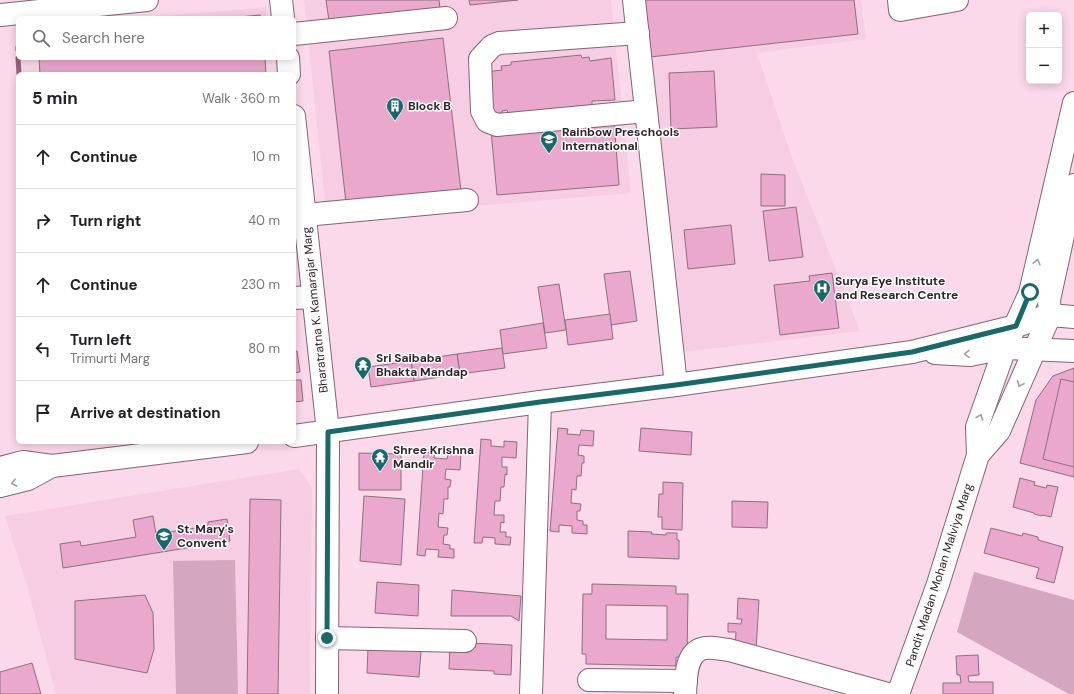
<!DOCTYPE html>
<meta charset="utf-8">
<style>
:root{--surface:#fff;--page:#f2f2f2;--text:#202124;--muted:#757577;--line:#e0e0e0}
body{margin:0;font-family:"DM Sans",sans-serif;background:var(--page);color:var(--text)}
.controls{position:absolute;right:12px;top:12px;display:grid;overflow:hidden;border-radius:6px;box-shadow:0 2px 10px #0003}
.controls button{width:36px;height:36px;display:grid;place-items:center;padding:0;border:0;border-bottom:1px solid var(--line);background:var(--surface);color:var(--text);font:20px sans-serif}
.stop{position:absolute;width:12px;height:12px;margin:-9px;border:3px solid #1a6868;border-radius:50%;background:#fff}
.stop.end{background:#1a6868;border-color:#fff;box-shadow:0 1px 4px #0008}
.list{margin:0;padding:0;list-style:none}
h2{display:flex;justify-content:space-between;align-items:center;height:52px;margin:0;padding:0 16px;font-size:17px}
h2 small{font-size:13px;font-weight:400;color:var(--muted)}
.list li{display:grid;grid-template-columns:26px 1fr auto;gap:12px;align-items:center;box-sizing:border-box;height:64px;padding:0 16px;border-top:1px solid var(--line)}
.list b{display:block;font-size:15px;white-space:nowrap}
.list p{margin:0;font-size:13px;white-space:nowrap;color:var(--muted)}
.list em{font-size:13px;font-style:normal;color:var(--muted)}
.icon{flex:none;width:22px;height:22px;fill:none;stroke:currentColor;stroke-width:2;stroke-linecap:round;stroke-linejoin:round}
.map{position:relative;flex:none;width:1074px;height:694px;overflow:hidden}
.search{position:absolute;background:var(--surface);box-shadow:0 2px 10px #0003;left:16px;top:16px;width:280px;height:44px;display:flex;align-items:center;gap:10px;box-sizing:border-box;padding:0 14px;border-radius:6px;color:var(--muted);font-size:15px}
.panel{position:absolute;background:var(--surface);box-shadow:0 2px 10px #0003;left:16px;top:72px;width:280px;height:372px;border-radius:6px}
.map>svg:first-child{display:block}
.built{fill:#f6cde3}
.green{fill:#d5a6bf}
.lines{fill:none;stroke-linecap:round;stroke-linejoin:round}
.stream{stroke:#92637c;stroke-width:5}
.building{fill:#eaa8cc;stroke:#8d6f7f;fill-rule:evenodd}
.minor-casing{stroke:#816474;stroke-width:24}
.minor{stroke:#fff;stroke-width:22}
.oneway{stroke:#a19c9f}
.route{stroke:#1a6868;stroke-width:5}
.labels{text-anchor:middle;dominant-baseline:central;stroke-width:3;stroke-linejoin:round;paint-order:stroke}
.poi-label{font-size:12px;font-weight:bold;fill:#2f2329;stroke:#fff;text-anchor:start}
.street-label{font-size:12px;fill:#2f2329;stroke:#fff}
</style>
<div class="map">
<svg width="1074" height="694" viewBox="0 0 1074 694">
<rect width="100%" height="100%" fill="#fbd9ea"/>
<g class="built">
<polygon points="304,0 611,0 631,193 476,206 327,222"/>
<polygon points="641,0 861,0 866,39 757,53 791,155 860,331 683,352 674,248 648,62"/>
<polygon points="266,7 267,18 142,18"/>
<polygon points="299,469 312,488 310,694 56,694 27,586 5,516"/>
</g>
<g class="green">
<polygon points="235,560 238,694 176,694 173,561"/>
<polygon points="974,572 1074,600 1074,694 1069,694 957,632"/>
</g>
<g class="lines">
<g class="stream">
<polyline points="18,47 18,50"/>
<polyline points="18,58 19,74"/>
</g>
</g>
<g class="building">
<polygon points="326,0 439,0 440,9 329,21"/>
<polygon points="469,0 518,0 470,5"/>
<polygon points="644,0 854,0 858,34 650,57"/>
<polygon points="260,15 261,18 228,18"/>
<polygon points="443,38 461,191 346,203 329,51"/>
<polygon points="581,55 582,58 589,57 590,61 611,58 615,100 592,101 592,105 560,108 560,111 508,113 507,110 502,111 502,113 490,114 485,72 502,70 501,66 511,65 511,62"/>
<polygon points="39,58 265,58 266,74 40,74"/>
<polygon points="714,71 717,127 671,129 669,73"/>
<polygon points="614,121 619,185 497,195 491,130"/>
<polygon points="761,174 785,175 785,206 761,206"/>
<polygon points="796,207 803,257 769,261 763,211"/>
<polygon points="731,225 735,264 688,269 684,230"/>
<polygon points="630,271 637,321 611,325 604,274"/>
<polygon points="832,273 839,328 780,335 774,285 810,281 809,276"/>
<polygon points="559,284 566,330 545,333 538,287"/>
<polygon points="610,314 613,339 568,345 565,320"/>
<polygon points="543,323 547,348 503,354 500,330"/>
<polygon points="502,348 505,368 460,374 457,354"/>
<polygon points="297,351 300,372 294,373 294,352"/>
<polygon points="457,354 460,374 414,381 411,361"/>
<polygon points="411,361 414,381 371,387 368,367"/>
<polygon points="1074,368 1074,477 1020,463 1036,400 1053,376"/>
<polygon points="1061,379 1074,382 1074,467 1043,459"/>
<polygon points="294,380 301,380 303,401 294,402"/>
<polygon points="558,428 568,429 567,434 580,435 581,430 594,431 593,446 579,445 578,455 584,456 584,463 582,463 581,476 577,476 576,490 572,489 571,503 581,504 580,511 577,511 577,520 583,521 583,525 587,525 587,534 572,533 572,526 559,525 559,532 550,531"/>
<polygon points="641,428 692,432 691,455 639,451"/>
<polygon points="481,439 491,440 491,446 504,447 504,441 517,442 516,458 502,457 502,467 507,467 507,475 505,474 504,487 501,487 500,501 495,501 494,515 504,515 504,523 501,522 500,532 506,532 506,537 511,537 510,545 495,544 495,538 483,537 482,543 474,543"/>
<polygon points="424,452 435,453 434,458 447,459 448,454 461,454 460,470 446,469 445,479 451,480 450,487 448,487 448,499 444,499 443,514 439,513 438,527 448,528 447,535 444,535 443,544 450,545 450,549 454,549 454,558 438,557 439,550 426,549 425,556 417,555"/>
<polygon points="359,453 401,454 401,490 359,490"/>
<polygon points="1020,478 1035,482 1034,485 1046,488 1047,485 1058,487 1051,517 1042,515 1042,516 1034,514 1034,513 1013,507"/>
<polygon points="663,482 683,483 682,530 662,529 662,517 658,517 659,494 663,494"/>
<polygon points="364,496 405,499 401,565 360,561"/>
<polygon points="250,499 281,500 278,694 247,694"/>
<polygon points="732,501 768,502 767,528 732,527"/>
<polygon points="153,516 156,534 208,526 208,522 227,519 230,541 63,568 60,544 80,541 81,546 136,537 133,520"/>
<polygon points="991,528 1022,536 1023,533 1038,537 1038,540 1063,547 1054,583 1036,578 1039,568 984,553"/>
<polygon points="628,531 652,532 651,534 666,535 666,533 677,533 677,540 679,540 679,559 628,557"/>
<polygon points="377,582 419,585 418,616 375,613"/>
<path d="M592,584L676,586V594H688L687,658L676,657V666L586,664V654H582L583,594H592ZM606,605L667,606V640L606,639Z"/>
<polygon points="452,590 521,596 519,621 511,616 451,616"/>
<polygon points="145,595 153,613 154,649 147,673 75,659 75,601"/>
<polygon points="738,598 759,600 756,650 735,648 736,632 728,632 728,623 741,624 742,619 737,619"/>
<polygon points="450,642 512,645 511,675 494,674 494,671 449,669"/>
<polygon points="368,648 421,651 419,677 367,673"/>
<polygon points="978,655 979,675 968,676 969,682 993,682 993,694 943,694 943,683 961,683 960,675 957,675 956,656"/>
<polygon points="32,663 41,694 0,694 0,672"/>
</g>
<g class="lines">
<g class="minor-casing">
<g id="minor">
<polyline points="281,0 283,18"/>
<polyline points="634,0 676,385"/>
<polyline points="899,0 900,10 957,0"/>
<polyline points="0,15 147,0"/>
<polyline points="638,33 499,43 492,46 480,59 482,111 487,121 497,125 646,111"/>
<polyline points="294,34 446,18"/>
<polyline points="288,58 289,74"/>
<polyline points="294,116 328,432 327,694"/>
<polyline points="305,215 467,200"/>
<polyline points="294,298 313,297"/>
<polyline points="935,353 970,355 1005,348 1074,351"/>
<polyline points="294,436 540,402 676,385 912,352 1016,326 1050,315 1074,317"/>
<polyline points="978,455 999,431 1050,315 1049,300 1074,185"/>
<polyline points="0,468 23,462 52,466 247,442"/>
<polyline points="0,486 28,479 52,466"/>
<polyline points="327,638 465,641"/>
<polyline points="589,680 686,681"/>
<polyline points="531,694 540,402"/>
<path d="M685,694C686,680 685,655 701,649C709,646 720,649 729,650L888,694"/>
<polyline points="898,694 938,584 978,455 977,427 1005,348 1030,293 1074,103"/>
</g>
</g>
<use href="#minor" class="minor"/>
</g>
<defs><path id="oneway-chevron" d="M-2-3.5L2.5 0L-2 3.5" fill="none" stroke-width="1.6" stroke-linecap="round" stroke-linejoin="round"/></defs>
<g class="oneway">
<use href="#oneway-chevron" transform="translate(1037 262) rotate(-76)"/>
<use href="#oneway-chevron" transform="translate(967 354) rotate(179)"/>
<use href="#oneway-chevron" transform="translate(1020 384) rotate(114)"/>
<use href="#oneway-chevron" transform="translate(980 417) rotate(-70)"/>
<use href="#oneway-chevron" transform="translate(14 483) rotate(167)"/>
</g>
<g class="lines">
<polyline class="route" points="327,638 328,432 540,402 676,385 912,352 1016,326 1030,292"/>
</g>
<defs>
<g id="building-pin" transform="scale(0.9)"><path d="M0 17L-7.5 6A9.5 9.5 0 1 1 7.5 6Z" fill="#1a6868" stroke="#fff"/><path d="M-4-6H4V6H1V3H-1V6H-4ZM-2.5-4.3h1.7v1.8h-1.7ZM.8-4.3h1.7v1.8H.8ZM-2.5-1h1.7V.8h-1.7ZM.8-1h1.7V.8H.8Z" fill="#fff"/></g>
<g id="school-pin" transform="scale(0.9)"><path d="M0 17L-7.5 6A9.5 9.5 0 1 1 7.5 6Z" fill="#1a6868" stroke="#fff"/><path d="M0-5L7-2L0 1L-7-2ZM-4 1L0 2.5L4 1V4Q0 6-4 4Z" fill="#fff"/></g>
<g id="hospital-pin" transform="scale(0.9)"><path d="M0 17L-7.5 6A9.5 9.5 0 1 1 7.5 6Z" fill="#1a6868" stroke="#fff"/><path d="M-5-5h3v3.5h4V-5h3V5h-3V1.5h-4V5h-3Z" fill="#fff"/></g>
<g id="temple-pin" transform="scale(0.9)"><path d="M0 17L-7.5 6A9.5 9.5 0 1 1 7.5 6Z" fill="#1a6868" stroke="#fff"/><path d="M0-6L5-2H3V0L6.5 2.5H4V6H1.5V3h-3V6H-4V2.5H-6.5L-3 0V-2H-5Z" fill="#fff"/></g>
</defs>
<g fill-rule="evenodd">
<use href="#building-pin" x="395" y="106"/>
<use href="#school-pin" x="549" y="139"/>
<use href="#hospital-pin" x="822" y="288"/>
<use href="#temple-pin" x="363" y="365"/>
<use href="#temple-pin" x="380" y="457"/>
<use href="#school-pin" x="164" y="536"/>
</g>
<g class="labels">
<g class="poi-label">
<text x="408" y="106">Block B</text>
<text x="562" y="132">Rainbow Preschools<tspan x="562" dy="14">International</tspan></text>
<text x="835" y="281">Surya Eye Institute<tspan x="835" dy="14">and Research Centre</tspan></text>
<text x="376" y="358">Sri Saibaba<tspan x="376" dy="14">Bhakta Mandap</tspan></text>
<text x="393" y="450">Shree Krishna<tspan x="393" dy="14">Mandir</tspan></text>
<text x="177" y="529">St. Mary's<tspan x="177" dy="14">Convent</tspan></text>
</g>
<g class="street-label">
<text transform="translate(315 310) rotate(-96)">Bharatratna K. Kamarajar Marg</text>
<text transform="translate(939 575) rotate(-72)">Pandit Madan Mohan Malviya Marg</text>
</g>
</g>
</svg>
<div class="controls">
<button>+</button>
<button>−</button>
</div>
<div class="stop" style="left:1030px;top:292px"></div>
<div class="stop end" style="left:327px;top:638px"></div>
<div class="search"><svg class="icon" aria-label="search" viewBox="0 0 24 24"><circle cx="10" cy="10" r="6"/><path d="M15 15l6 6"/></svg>Search here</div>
<section class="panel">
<h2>5 min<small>Walk · 360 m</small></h2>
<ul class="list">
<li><svg class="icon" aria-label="ahead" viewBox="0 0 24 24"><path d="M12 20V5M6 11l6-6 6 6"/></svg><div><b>Continue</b></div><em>10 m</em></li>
<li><svg class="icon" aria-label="right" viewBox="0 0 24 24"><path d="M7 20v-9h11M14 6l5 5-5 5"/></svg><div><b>Turn right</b></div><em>40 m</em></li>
<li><svg class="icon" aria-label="ahead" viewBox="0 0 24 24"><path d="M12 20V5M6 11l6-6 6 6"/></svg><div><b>Continue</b></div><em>230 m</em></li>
<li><svg class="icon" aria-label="left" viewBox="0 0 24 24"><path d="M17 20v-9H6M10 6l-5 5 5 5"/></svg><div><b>Turn left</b><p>Trimurti Marg</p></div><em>80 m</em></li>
<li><svg class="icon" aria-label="arrive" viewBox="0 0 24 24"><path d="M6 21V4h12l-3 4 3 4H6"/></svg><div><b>Arrive at destination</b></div></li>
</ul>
</section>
</div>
